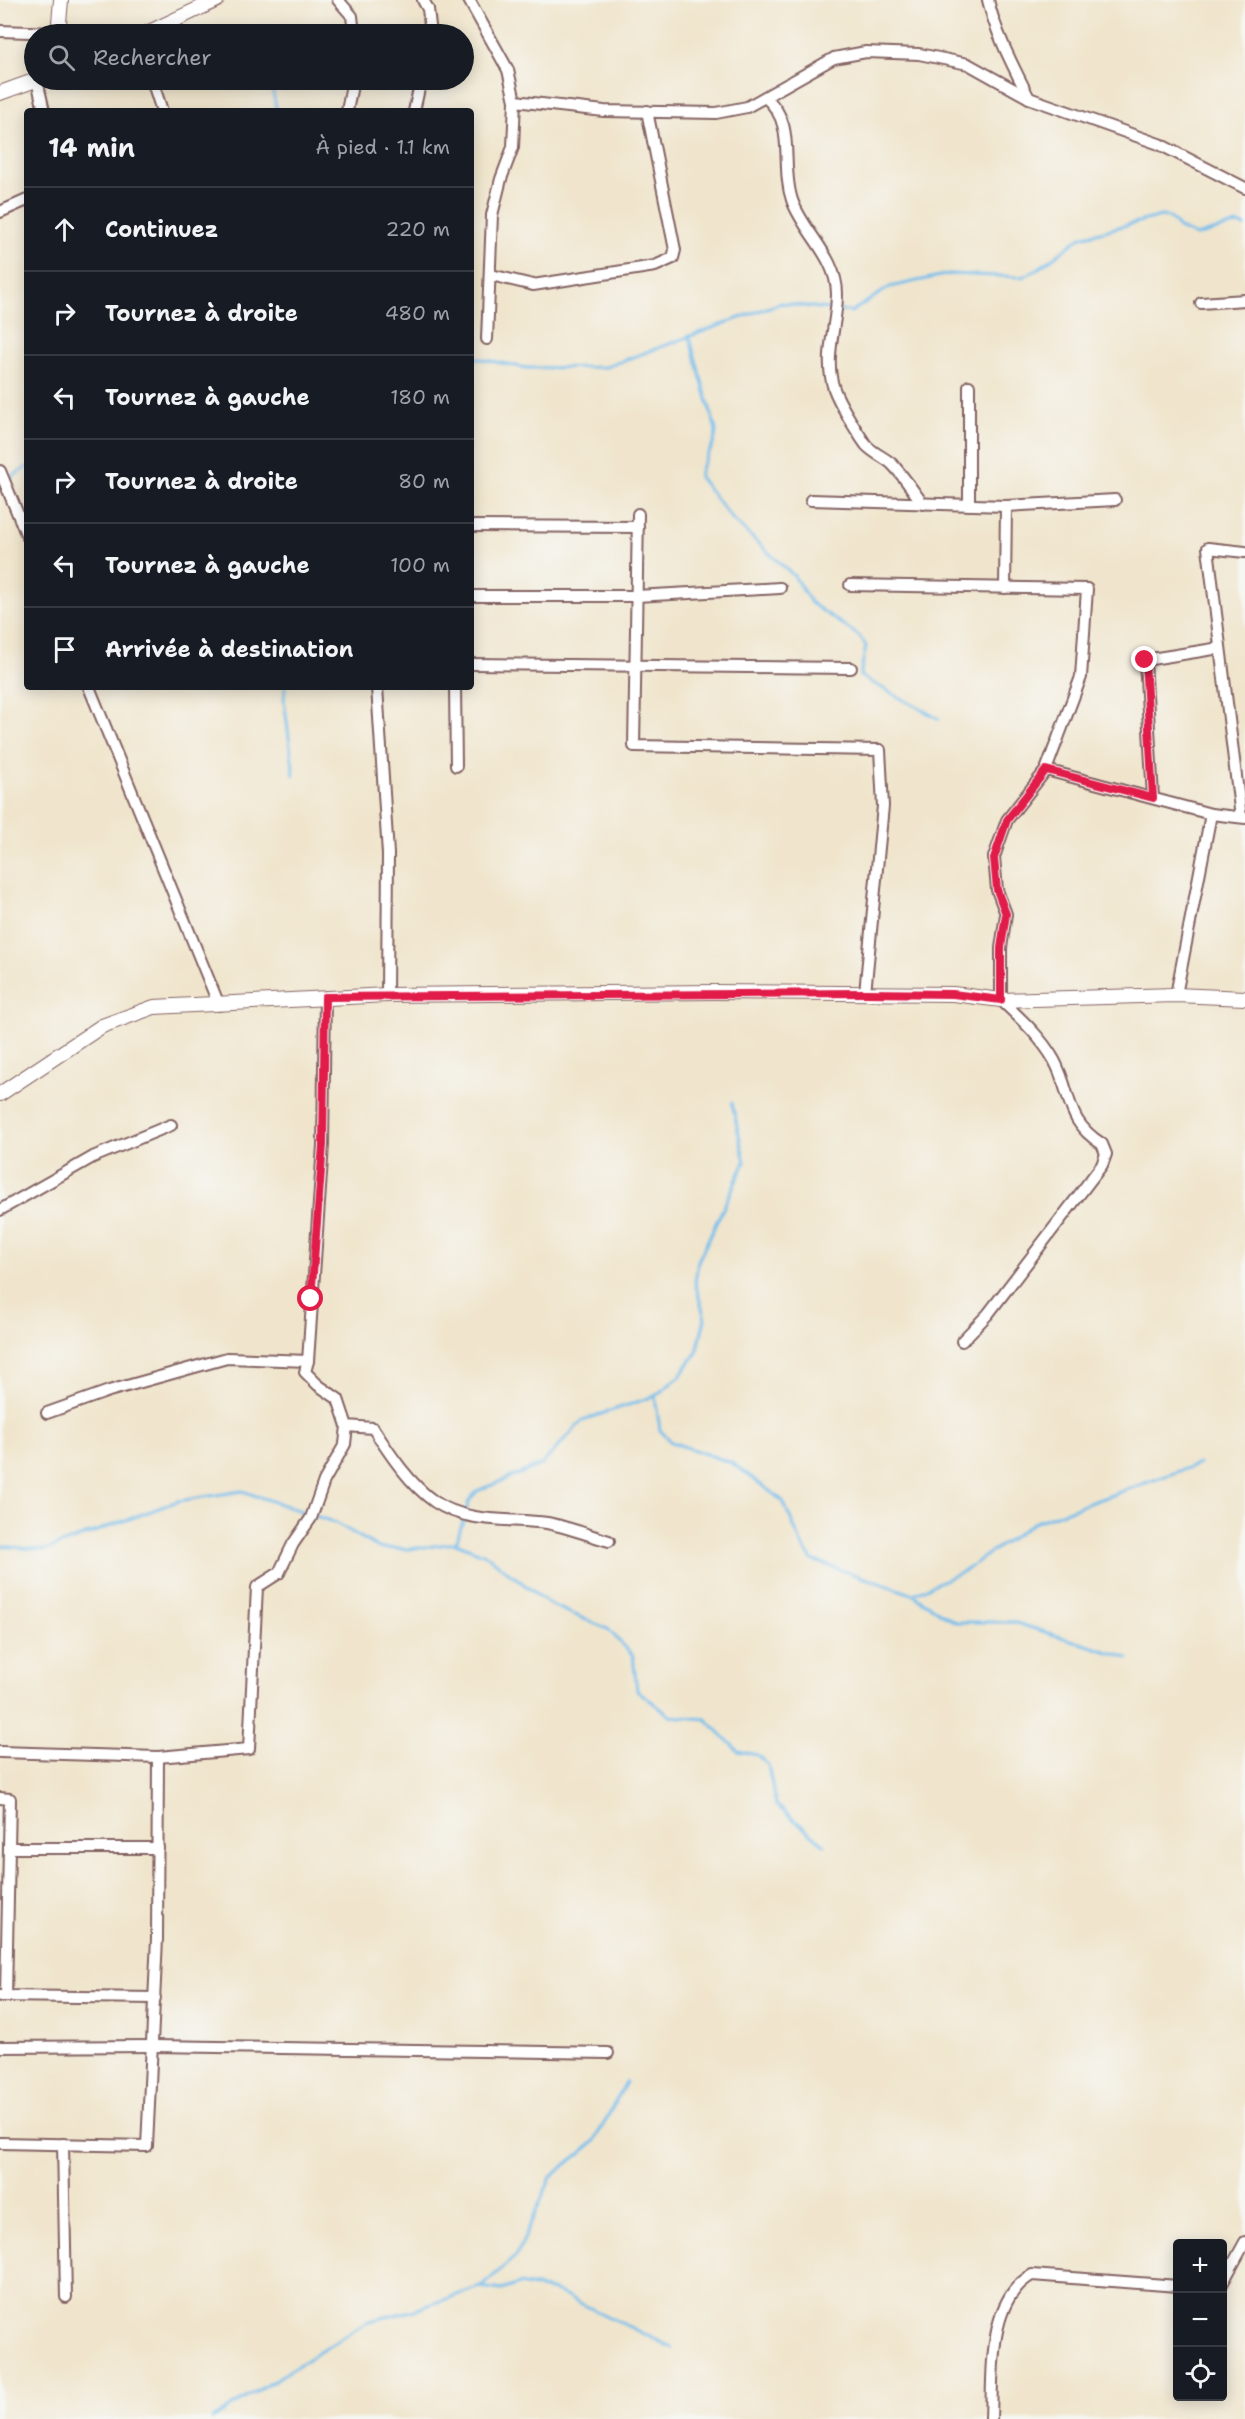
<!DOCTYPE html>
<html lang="fr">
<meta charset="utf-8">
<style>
:root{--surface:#171b24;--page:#242831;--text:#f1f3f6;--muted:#9ea1a6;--line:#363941}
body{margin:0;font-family:"Shantell Sans",sans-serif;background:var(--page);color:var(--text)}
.controls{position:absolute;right:18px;bottom:18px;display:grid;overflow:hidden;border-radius:6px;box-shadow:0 3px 15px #0003}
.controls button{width:54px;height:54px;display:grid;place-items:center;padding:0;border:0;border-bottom:2px solid var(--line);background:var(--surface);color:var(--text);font:30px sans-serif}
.stop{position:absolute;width:18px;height:18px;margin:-14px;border:4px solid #e11d48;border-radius:50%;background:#fff}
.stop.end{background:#e11d48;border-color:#fff;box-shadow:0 2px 6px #0008}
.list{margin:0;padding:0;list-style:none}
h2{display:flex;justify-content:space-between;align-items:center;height:78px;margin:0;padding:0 24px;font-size:26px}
h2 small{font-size:20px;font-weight:400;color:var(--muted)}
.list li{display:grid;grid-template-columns:39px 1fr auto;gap:18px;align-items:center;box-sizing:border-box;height:84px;padding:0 24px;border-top:2px solid var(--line)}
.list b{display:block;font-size:22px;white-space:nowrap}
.list em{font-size:20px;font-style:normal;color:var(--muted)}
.icon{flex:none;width:33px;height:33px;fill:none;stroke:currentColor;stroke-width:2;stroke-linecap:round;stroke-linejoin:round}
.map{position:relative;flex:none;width:1245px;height:2419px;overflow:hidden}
.search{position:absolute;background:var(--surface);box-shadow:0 3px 15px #0003;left:24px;top:24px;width:450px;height:66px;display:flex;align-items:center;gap:15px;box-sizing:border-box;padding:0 21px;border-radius:33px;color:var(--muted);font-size:22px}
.panel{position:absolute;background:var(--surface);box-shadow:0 3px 15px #0003;left:24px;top:108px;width:450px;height:582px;border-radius:6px}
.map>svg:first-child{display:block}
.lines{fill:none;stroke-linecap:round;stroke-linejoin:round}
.stream{stroke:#74bdec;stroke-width:3}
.minor-casing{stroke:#846463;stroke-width:14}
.tertiary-casing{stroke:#846463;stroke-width:16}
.minor{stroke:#fff;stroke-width:10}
.tertiary{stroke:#fff;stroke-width:14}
.route{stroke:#e11d48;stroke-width:8}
</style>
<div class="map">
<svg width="1245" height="2419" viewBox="0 0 1245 2419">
<rect width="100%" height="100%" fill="#f6f6f2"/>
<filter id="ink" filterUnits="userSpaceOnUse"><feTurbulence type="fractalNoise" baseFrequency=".0167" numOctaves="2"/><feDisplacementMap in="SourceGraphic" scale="12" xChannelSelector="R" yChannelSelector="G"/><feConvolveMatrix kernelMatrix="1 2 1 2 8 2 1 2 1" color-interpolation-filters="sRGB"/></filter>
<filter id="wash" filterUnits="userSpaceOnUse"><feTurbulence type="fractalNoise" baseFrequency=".008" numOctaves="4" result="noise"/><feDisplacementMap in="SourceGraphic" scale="24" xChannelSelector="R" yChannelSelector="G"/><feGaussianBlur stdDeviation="1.35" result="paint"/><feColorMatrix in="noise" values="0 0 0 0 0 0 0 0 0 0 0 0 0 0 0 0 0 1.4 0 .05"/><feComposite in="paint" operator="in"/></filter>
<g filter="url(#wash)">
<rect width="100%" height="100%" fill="#f0e5cc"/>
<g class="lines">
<g class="stream">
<polyline points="270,80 277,111"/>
<path d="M689,336L716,430C716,449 701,459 699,477L733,520L794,576L811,603L859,636L866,646L860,676L939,719"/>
<polyline points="471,357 526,368 606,367 781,303 851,312 890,287 949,274 1022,277 1035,271 1081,237 1161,216 1169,217 1179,228 1196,236 1237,224 1245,226"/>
<polyline points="9,483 13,476 27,467"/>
<polyline points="285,687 284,700 294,775"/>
<polyline points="655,1396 660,1430 671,1442 732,1463 783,1501 802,1545 812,1560 912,1594 955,1622 1013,1622 1128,1658"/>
<polyline points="466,1512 469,1501 477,1491 541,1465 583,1420 655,1396 679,1377 697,1352 705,1319 695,1283 698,1261 745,1162 732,1103"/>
<polyline points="456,1543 464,1518"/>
<polyline points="0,1546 45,1550 178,1501 242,1491 336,1523 379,1548 410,1549 456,1543 488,1556 549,1604 608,1629 633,1656 637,1690 670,1716 706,1719 738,1751 757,1755 768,1765 776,1805 825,1845"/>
<polyline points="913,1594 964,1571 1033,1523 1199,1464"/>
<polyline points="481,2287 517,2255 551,2177 594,2142 626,2082"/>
<polyline points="212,2419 369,2321 412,2311 480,2287 502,2290 519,2284 555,2291 673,2348"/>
</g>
</g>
</g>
<g filter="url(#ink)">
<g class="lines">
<g class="minor-casing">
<g id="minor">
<polyline points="338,0 352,16 354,34"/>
<polyline points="423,0 428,9 431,34"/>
<polyline points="469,0 508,70 515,101 513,147 501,179 492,215 487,339"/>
<path d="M988,0C995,32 1014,68 1029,98"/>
<polyline points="0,31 58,33"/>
<polyline points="37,80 44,111"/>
<polyline points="152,80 162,111"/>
<path d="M766,98C797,124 780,165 792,200C803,232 837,257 837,294C837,327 823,356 834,389C839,403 857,432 866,445C873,453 884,457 892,464C903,475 913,491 923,504"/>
<polyline points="515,101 604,111 716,113 747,107 834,58 866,52 919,54 968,64 1029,98 1159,144 1245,188"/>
<polyline points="347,111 353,80"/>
<polyline points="414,111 421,80"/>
<polyline points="0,212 27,200"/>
<polyline points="491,275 533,285 655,266 673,258 675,250 647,111"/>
<polyline points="1201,303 1245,300"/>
<polyline points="969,386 969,505"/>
<polyline points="0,471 27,536"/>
<polyline points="811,500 1006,506 1115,500"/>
<polyline points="638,514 634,746 880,750 883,806 865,993"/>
<polyline points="471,526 638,527"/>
<path d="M850,585L1087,589L1081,677L1046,770L1007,820L994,857L997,890L1006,914L1001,948V1000C1020,1018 1041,1037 1054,1060C1073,1095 1064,1120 1102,1144L1106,1154L1102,1165L988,1314L962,1341"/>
<polyline points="1005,588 1006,506"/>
<polyline points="471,596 636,596 780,588"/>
<polyline points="471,664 851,668"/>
<polyline points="89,687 219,1005"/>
<polyline points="377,687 388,854 387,995"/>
<polyline points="455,687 456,766"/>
<polyline points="1046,770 1211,814 1245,818"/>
<polyline points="1153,798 1145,660 1220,648"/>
<polyline points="1241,817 1208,548 1245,552"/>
<polyline points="1176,995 1211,814"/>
<polyline points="0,1210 93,1157 171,1125"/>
<path d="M308,1361L305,1372L318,1385L338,1399L347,1426L373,1428C389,1453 410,1485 435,1502C468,1524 509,1518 547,1523C568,1527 588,1535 609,1541"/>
<polyline points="47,1413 109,1391 227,1358 308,1361 323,1145 325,997"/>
<polyline points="0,1752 158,1757 249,1749 257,1587 279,1573 293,1544 311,1518 324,1481 345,1444 347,1426"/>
<polyline points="0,1798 10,1799 6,1996"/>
<polyline points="9,1848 158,1848"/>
<polyline points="0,1996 155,1998"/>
<polyline points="0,2047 154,2046 608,2053"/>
<polyline points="0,2143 147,2146 157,1939 158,1757"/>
<polyline points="63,2144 66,2297"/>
<polyline points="1222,2284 1245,2242"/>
<path d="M991,2419C993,2375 987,2300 1032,2275L1178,2286"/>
</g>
</g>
<g class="tertiary-casing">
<g id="tertiary">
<polyline points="58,34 61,0"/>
<polyline points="145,34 217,0"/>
<polyline points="0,93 36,80"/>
<polyline points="0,1094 102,1026 154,1007 387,995 715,992 953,994 1001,1000 1176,995 1245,998"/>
</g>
</g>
<use href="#minor" class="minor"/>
<use href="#tertiary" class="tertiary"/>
</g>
</g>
<g class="lines" filter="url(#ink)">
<polyline class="route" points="311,1299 323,1145 325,997 865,993 953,994 1001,1000 1001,948 1006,914 997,890 994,858 1007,820 1046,770 1153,798 1145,660"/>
</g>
</svg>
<div class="controls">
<button>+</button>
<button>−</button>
<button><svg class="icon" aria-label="locate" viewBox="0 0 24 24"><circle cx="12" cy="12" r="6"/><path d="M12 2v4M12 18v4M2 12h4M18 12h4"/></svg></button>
</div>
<div class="stop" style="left:311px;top:1299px"></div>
<div class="stop end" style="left:1145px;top:660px"></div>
<div class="search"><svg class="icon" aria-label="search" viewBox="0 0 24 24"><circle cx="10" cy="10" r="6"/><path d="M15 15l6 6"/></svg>Rechercher</div>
<section class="panel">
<h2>14 min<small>À pied · 1.1 km</small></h2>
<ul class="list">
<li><svg class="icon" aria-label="ahead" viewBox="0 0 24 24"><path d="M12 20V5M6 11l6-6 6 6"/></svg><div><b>Continuez</b></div><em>220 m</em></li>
<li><svg class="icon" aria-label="right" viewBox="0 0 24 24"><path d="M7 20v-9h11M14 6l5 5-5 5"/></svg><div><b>Tournez à droite</b></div><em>480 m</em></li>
<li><svg class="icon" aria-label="left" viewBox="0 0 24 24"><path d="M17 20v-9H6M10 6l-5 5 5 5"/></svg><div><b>Tournez à gauche</b></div><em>180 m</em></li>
<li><svg class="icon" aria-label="right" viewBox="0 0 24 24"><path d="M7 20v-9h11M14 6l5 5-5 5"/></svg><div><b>Tournez à droite</b></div><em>80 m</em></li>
<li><svg class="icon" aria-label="left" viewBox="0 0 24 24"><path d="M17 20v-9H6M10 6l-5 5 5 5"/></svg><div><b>Tournez à gauche</b></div><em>100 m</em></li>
<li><svg class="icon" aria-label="arrive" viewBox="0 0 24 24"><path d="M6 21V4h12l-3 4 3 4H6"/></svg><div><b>Arrivée à destination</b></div></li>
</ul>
</section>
</div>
